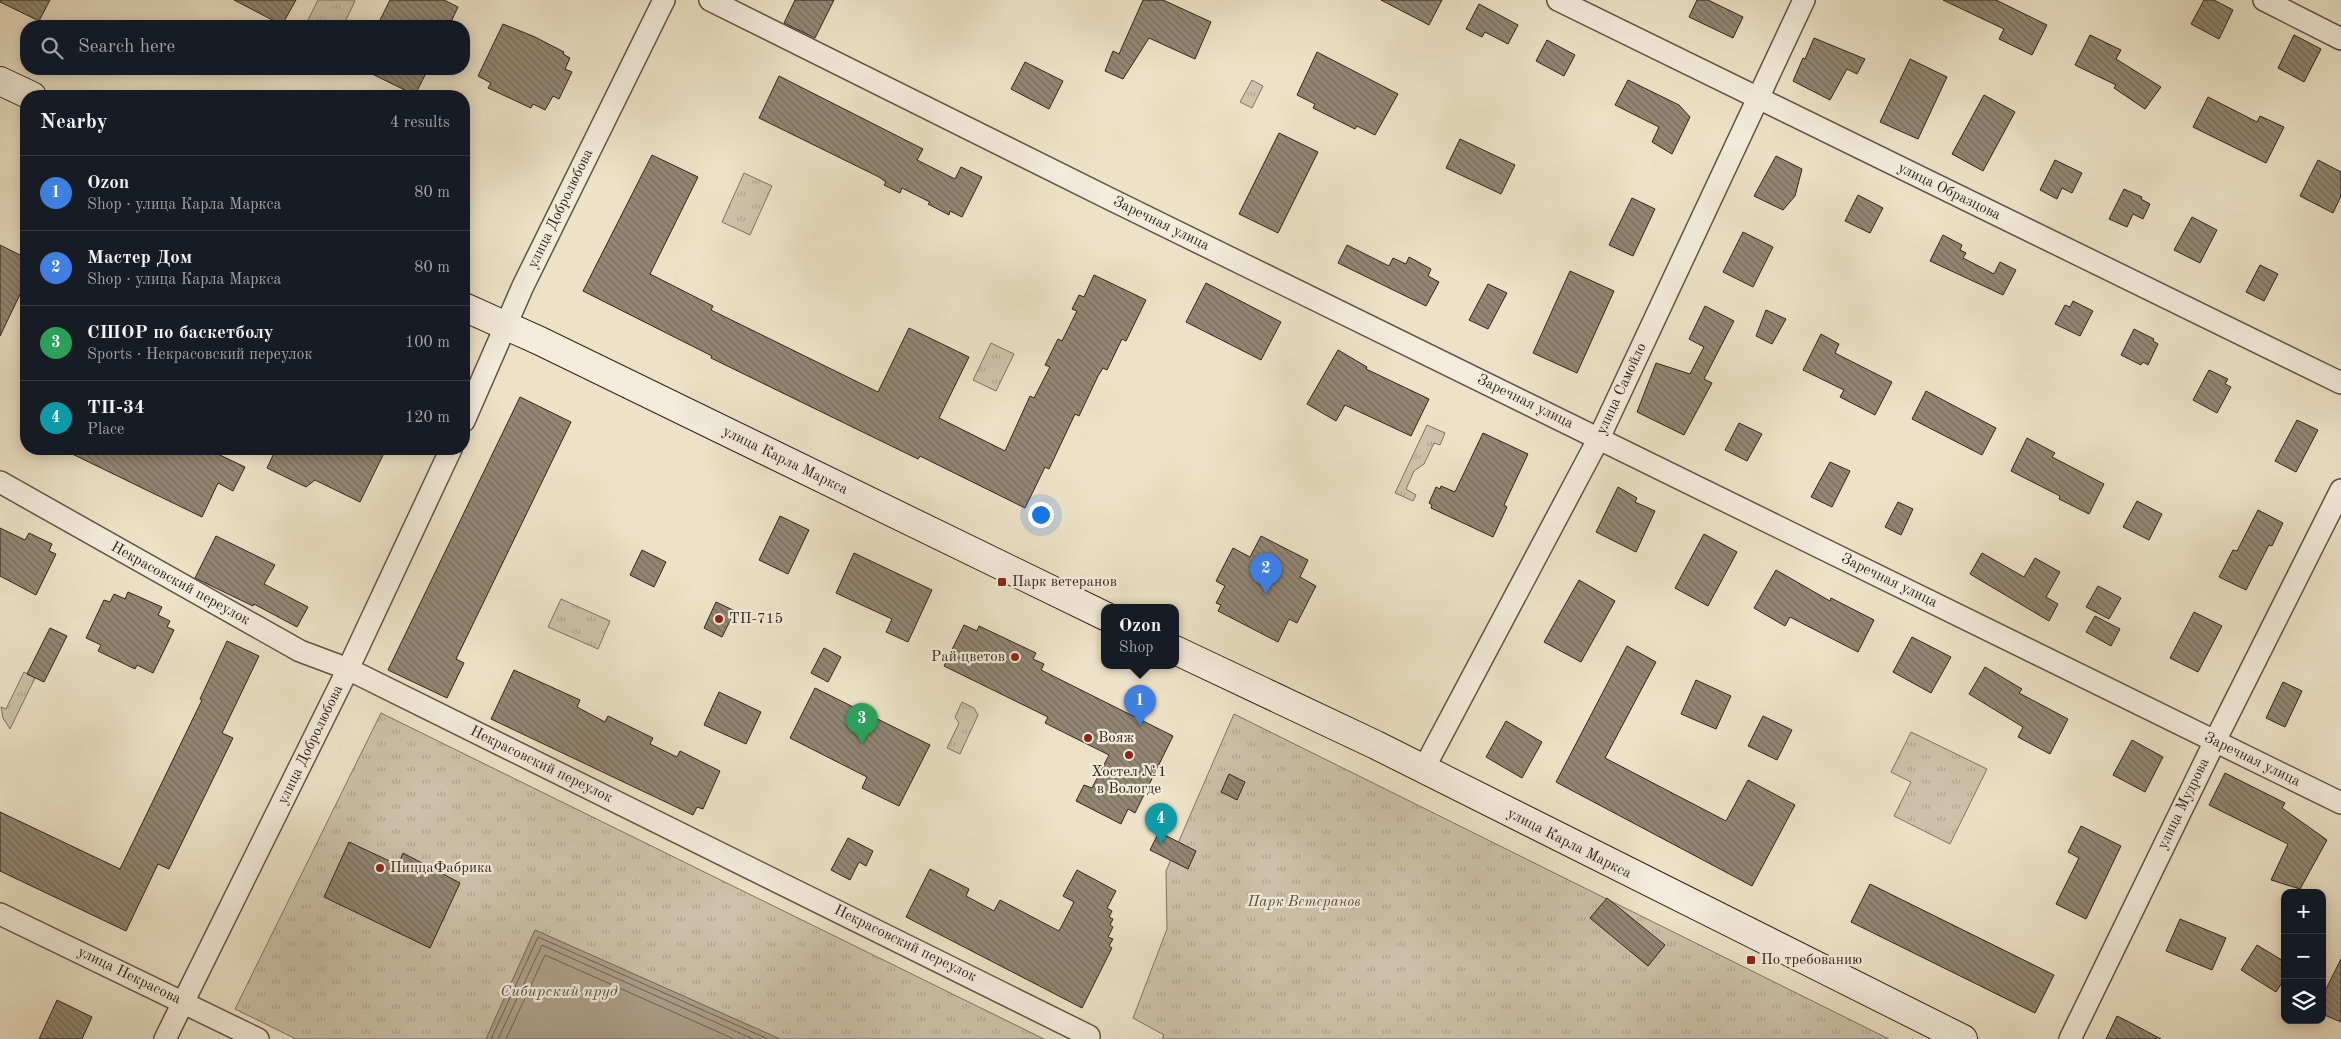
<!DOCTYPE html>
<meta charset="utf-8">
<style>
:root{--surface:#171b24;--page:#242831;--text:#f1f3f6;--muted:#9ea1a6;--line:#363941;--accent:#c59692}
body{margin:0;font-family:"Old Standard TT",serif;background:var(--page);color:var(--text)}
.controls{position:absolute;right:15px;bottom:15px;display:grid;overflow:hidden;border-radius:10px;box-shadow:0 2px 12px #0003}
.controls button{width:45px;height:45px;display:grid;place-items:center;padding:0;border:0;border-bottom:1px solid var(--line);background:var(--surface);color:var(--text);font:25px sans-serif}
.you{position:absolute;left:1040px;top:514px;width:18px;height:18px;margin:-12px;border:4px solid #fff;border-radius:50%;background:#1a73e8;box-shadow:0 0 0 8px #1a73e833}
.badge{display:grid;place-items:center;width:32px;height:32px;border-radius:50%;background:var(--accent);color:#fff;font-size:16px;font-weight:700}
.pin{position:absolute;translate:-50% -41px;filter:drop-shadow(0 1px 2px #0008)}
.pin::after{content:'';position:absolute;top:26px;width:18px;height:15px;background:inherit;clip-path:polygon(0 0,100% 0,50% 100%)}
.popup{position:absolute;left:1101px;top:604px;width:78px;height:65px;box-sizing:border-box;display:grid;place-content:center;border-radius:10px;background:var(--surface);filter:drop-shadow(0 1px 4px #0005);font-size:16px;white-space:nowrap;color:var(--muted)}
.popup b{font-size:19px;color:var(--text)}
.popup::after{content:'';position:absolute;left:50%;top:100%;margin-left:-10px;border:10px solid transparent;border-top-color:var(--surface)}
.list{margin:0;padding:0;list-style:none}
h2{display:flex;justify-content:space-between;align-items:center;height:65px;margin:0;padding:0 20px;font-size:21px}
h2 small{font-size:16px;font-weight:400;color:var(--muted)}
.list li{display:grid;grid-template-columns:32px 1fr auto;gap:15px;align-items:center;box-sizing:border-box;height:75px;padding:0 20px;border-top:1px solid var(--line)}
.list b{display:block;font-size:19px;white-space:nowrap}
.list p{margin:0;font-size:16px;white-space:nowrap;color:var(--muted)}
.list em{font-size:16px;font-style:normal;color:var(--muted)}
.icon{flex:none;width:28px;height:28px;fill:none;stroke:currentColor;stroke-width:2;stroke-linecap:round;stroke-linejoin:round}
.map{position:relative;flex:none;width:2341px;height:1039px;overflow:hidden}
.search{position:absolute;background:var(--surface);box-shadow:0 2px 12px #0003;left:20px;top:20px;width:450px;height:55px;display:flex;align-items:center;gap:12px;box-sizing:border-box;padding:0 18px;border-radius:20px;color:var(--muted);font-size:19px}
.panel{position:absolute;background:var(--surface);box-shadow:0 2px 12px #0003;left:20px;top:90px;width:450px;height:365px;border-radius:20px}
.map>svg:first-child{display:block}
.park{fill:url(#park-tufts);stroke:#7e7362}
.water{fill:#ada18c;stroke:#7b6f5e}
.lines{fill:none;stroke-linecap:round;stroke-linejoin:round}
.shore{stroke:#6e6253;stroke-width:1}
.building{fill:url(#building-back-hatch);stroke:#30241a}
.street-casing{stroke:#5f5445;stroke-width:24}
.secondary-casing{stroke:#30241a;stroke-width:30}
.street{stroke:#f3ecdb;stroke-width:21}
.secondary{stroke:#f3ecdb;stroke-width:28}
.poi-dot{fill:#8f2418;stroke:#f3ecdb;stroke-width:2}
.labels{text-anchor:middle;dominant-baseline:central;stroke-width:4.5;stroke-linejoin:round;paint-order:stroke}
.street-label{font-size:15px;fill:#30241a;stroke:#f3ecdb}
.poi-label{font-size:15px;fill:#30241a;stroke:#f3ecdb;text-anchor:start}
.park-label{font-size:15px;font-style:italic;fill:#574c3e;stroke:#f3ecdb}
.water-label{font-size:16px;font-style:italic;fill:#5c5042;stroke:#f3ecdb}
</style>
<div class="map">
<svg width="2341" height="1039" viewBox="0 0 2341 1039">
<defs>
<pattern id="park-tufts" width="24" height="20" patternUnits="userSpaceOnUse" patternTransform="scale(1.25)"><rect width="24" height="20" fill="#cdc2aa"/><path d="M3 7l-1-3M5 7V3M7 7l1-3M15 17l-1-3M17 17v-4M19 17l1-3" fill="none" stroke="#b0a792"/></pattern>
<pattern id="building-back-hatch" width="6" height="6" patternUnits="userSpaceOnUse" patternTransform="scale(1.25)"><rect width="6" height="6" fill="#928774"/><path d="M-1 5l2 2M0 0l6 6M5-1l2 2" fill="none" stroke="#786e5e"/></pattern>
</defs>
<rect width="100%" height="100%" fill="#ede2c7"/>
<filter id="stains"><feTurbulence type="fractalNoise" baseFrequency=".004" numOctaves="4"/><feColorMatrix values="0 0 0 0 .2 0 0 0 0 .09 0 0 0 0 .02 0 0 0 .5 -.17"/></filter>
<radialGradient id="worn" r=".72"><stop offset=".6" stop-color="#630" stop-opacity="0"/><stop offset="1" stop-color="#630" stop-opacity=".3"/></radialGradient>
<g class="park">
<polygon points="318,0 354,0 355,1 343,26 305,26"/>
<polygon points="1252,80 1263,86 1252,108 1240,102"/>
<polygon points="744,173 772,186 750,235 722,222"/>
<polygon points="991,343 1014,354 996,391 973,380"/>
<polygon points="1427,425 1445,433 1440,445 1434,443 1424,464 1414,471 1406,489 1416,495 1413,501 1395,493"/>
<polygon points="561,599 610,621 598,649 548,627"/>
<polygon points="24,672 35,678 10,729 3,718 1,707 6,709"/>
<polygon points="962,702 974,708 978,715 960,754 947,748 959,723 955,717"/>
<polygon points="381,713 1044,1039 780,1039 535,930 486,1039 296,1039 235,1009"/>
<polygon points="1234,714 1889,1039 1162,1039 1164,1035 1133,1018 1167,929 1166,871"/>
<polygon points="1911,732 1987,769 1950,844 1894,816 1911,782 1891,772"/>
</g>
<polygon class="water" points="535,930 780,1039 486,1039"/>
<g class="lines">
<g class="shore">
<polyline points="491,1039 538,937 768,1039"/>
<polyline points="498,1039 542,945 753,1039"/>
<polyline points="506,1039 545,955 734,1039"/>
</g>
</g>
<g class="building">
<polygon points="0,0 50,0 39,21 0,2"/>
<polygon points="234,0 296,0 282,25"/>
<polygon points="390,0 444,0 458,7 449,26 377,26"/>
<polygon points="795,0 834,0 815,38 784,23"/>
<polygon points="1143,0 1163,0 1211,22 1195,59 1149,38 1123,79 1105,71 1113,51 1119,54"/>
<polygon points="1381,0 1442,0 1429,25"/>
<polygon points="1697,0 1708,0 1743,17 1733,38 1689,17"/>
<polygon points="1943,0 1996,0 2047,25 2032,55 1999,39 2004,29"/>
<polygon points="2204,0 2214,0 2233,10 2219,39 2191,24"/>
<polygon points="1479,4 1518,25 1508,44 1485,32 1482,37 1466,29"/>
<polygon points="503,24 535,37 564,52 563,54 570,58 565,69 572,72 559,99 553,96 545,110 533,104 531,108 488,88 491,83 478,76"/>
<polygon points="2090,35 2121,50 2116,59 2161,87 2145,109 2114,88 2116,85 2075,65"/>
<polygon points="2294,35 2321,49 2304,82 2278,68"/>
<polygon points="1814,38 1865,59 1857,74 1847,69 1830,100 1793,81 1803,58 1805,59"/>
<polygon points="1547,40 1575,55 1564,76 1536,61"/>
<polygon points="1317,52 1398,94 1375,135 1357,126 1355,129 1313,108 1315,104 1297,95"/>
<polygon points="1910,59 1947,77 1918,139 1880,122"/>
<polygon points="1025,62 1063,81 1049,109 1011,89"/>
<polygon points="362,69 428,69 415,95"/>
<polygon points="779,76 923,149 917,160 955,179 961,167 982,177 962,217 950,211 949,215 928,204 930,202 902,188 900,193 884,185 886,182 879,177 759,118"/>
<polygon points="1628,80 1679,105 1690,117 1672,154 1652,142 1659,127 1615,105"/>
<polygon points="1984,95 2015,112 1983,171 1952,154"/>
<polygon points="2208,97 2257,122 2260,116 2284,127 2266,163 2193,127"/>
<polygon points="1279,133 1318,152 1278,233 1239,214"/>
<polygon points="1460,139 1515,165 1501,194 1446,168"/>
<polygon points="652,155 698,177 650,274 713,306 711,310 878,392 909,328 969,357 939,418 1005,451 1030,396 1034,398 1050,367 1045,365 1058,339 1062,341 1077,311 1072,309 1079,295 1084,297 1094,275 1146,300 1126,341 1122,339 1107,370 1103,368 1098,376 1079,416 1075,414 1049,469 1045,467 1025,508 920,456 918,459 711,358 712,356 583,291"/>
<polygon points="1776,156 1802,169 1795,196 1783,210 1754,196"/>
<polygon points="2055,160 2082,173 2072,193 2062,188 2057,199 2040,190"/>
<polygon points="2318,160 2341,172 2341,196 2333,213 2300,196"/>
<polygon points="2124,189 2142,197 2141,199 2150,204 2143,219 2133,214 2127,227 2109,219"/>
<polygon points="1858,195 1883,208 1870,233 1845,221"/>
<polygon points="1632,198 1655,209 1633,256 1609,245"/>
<polygon points="2192,217 2217,230 2200,263 2174,250"/>
<polygon points="1743,232 1773,247 1753,287 1723,272"/>
<polygon points="1943,235 1962,245 1960,250 1966,253 1963,258 1994,274 2000,262 2016,270 2003,295 1930,261"/>
<polygon points="0,245 26,258 26,282 0,336"/>
<polygon points="1347,245 1389,266 1393,258 1406,264 1409,257 1431,269 1428,276 1439,282 1426,306 1338,263"/>
<polygon points="2260,265 2278,274 2264,301 2246,292"/>
<polygon points="1570,271 1614,291 1577,373 1533,353"/>
<polygon points="1206,283 1281,322 1261,360 1186,322"/>
<polygon points="1488,284 1507,293 1488,329 1469,320"/>
<polygon points="2073,301 2093,311 2080,336 2055,324 2065,305 2070,307"/>
<polygon points="1705,306 1734,321 1704,379 1712,383 1684,435 1637,412 1656,363 1690,374 1704,347 1689,339"/>
<polygon points="1766,310 1786,319 1772,344 1756,336"/>
<polygon points="2134,329 2154,339 2153,341 2158,344 2148,365 2143,362 2141,365 2121,355"/>
<polygon points="1821,334 1839,344 1835,353 1892,382 1875,415 1840,397 1844,390 1803,370"/>
<polygon points="1338,350 1367,367 1366,369 1429,399 1411,436 1345,405 1336,421 1307,404"/>
<polygon points="2209,370 2228,379 2225,384 2231,387 2217,413 2193,400"/>
<polygon points="1926,391 1996,428 1982,455 1912,419"/>
<polygon points="520,397 571,422 456,659 464,663 447,698 388,670"/>
<polygon points="2297,420 2318,430 2296,472 2275,461"/>
<polygon points="1739,423 1762,434 1747,461 1725,450"/>
<polygon points="1483,433 1528,454 1504,505 1507,507 1493,537 1431,508 1432,505 1429,503 1436,487 1440,489 1441,486 1455,492"/>
<polygon points="2027,438 2055,453 2052,457 2104,484 2089,514 2059,499 2060,496 2011,471"/>
<polygon points="62,449 207,449 245,467 233,491 218,483 202,517"/>
<polygon points="276,449 299,449 312,455 315,449 386,449 360,502 315,480 306,487 267,468"/>
<polygon points="1830,462 1850,471 1832,507 1811,497"/>
<polygon points="1618,487 1637,498 1635,502 1655,511 1636,552 1596,532"/>
<polygon points="2137,501 2162,514 2149,540 2123,527"/>
<polygon points="1898,502 1913,509 1901,535 1885,527"/>
<polygon points="2258,510 2283,523 2272,546 2269,545 2246,590 2219,577 2233,550 2237,551"/>
<polygon points="780,516 809,530 788,574 759,560"/>
<polygon points="0,528 25,540 29,533 52,544 49,551 56,554 36,595 0,576"/>
<polygon points="1704,534 1737,552 1708,606 1675,588"/>
<polygon points="216,536 275,565 264,584 308,607 297,627 254,604 253,606 195,578"/>
<polygon points="1261,536 1308,560 1300,577 1316,586 1297,623 1289,619 1278,642 1218,611 1221,605 1216,603 1225,586 1216,581 1233,548 1250,557"/>
<polygon points="642,550 666,562 654,587 630,575"/>
<polygon points="854,553 932,590 908,642 886,632 892,619 836,593"/>
<polygon points="1982,553 2024,577 2035,558 2060,572 2046,597 2058,604 2049,621 1970,574"/>
<polygon points="1776,570 1830,601 1831,598 1874,620 1858,652 1790,617 1785,626 1754,608"/>
<polygon points="1579,580 1615,601 1581,662 1544,642"/>
<polygon points="2098,586 2121,598 2109,619 2086,607"/>
<polygon points="128,592 162,607 158,615 170,621 167,627 174,630 153,673 137,665 135,669 98,651 101,645 86,638 104,600 110,602 114,594 125,599"/>
<polygon points="716,602 735,611 722,637 704,628"/>
<polygon points="2194,612 2222,626 2198,672 2170,658"/>
<polygon points="2095,616 2120,629 2111,646 2086,632"/>
<polygon points="964,625 977,631 979,626 1036,653 1033,659 1044,664 1041,670 1173,736 1135,813 1128,809 1121,824 1076,801 1084,785 1092,788 1109,755 1045,723 1048,717 944,666"/>
<polygon points="50,628 67,636 44,682 27,674"/>
<polygon points="1912,637 1951,657 1931,693 1893,672"/>
<polygon points="227,641 259,656 222,733 233,738 169,869 158,864 126,931 0,871 0,812 120,869 202,700 200,699"/>
<polygon points="1627,646 1656,662 1605,758 1726,821 1748,780 1795,805 1752,886 1556,782"/>
<polygon points="824,648 841,657 828,682 811,673"/>
<polygon points="1985,667 2022,689 2019,693 2068,719 2050,754 2018,737 2023,727 1969,694"/>
<polygon points="514,670 580,700 577,707 605,722 608,716 653,738 650,744 677,757 680,751 720,771 703,809 697,807 693,815 491,719"/>
<polygon points="1696,680 1731,696 1716,729 1681,714"/>
<polygon points="2283,682 2302,691 2285,727 2266,718"/>
<polygon points="815,688 930,745 899,806 862,788 867,777 790,738"/>
<polygon points="719,692 761,712 746,744 704,725"/>
<polygon points="1763,716 1792,730 1777,760 1748,746"/>
<polygon points="1506,721 1542,742 1522,778 1486,757"/>
<polygon points="2132,740 2163,757 2145,792 2113,775"/>
<polygon points="2225,773 2285,803 2282,808 2327,840 2300,889 2271,880 2288,844 2209,805"/>
<polygon points="1229,774 1245,782 1237,800 1221,792"/>
<polygon points="2081,826 2121,846 2086,919 2056,904 2079,858 2068,852"/>
<polygon points="1159,832 1196,851 1188,869 1150,850"/>
<polygon points="848,838 873,851 866,866 859,862 850,880 831,870"/>
<polygon points="349,842 398,865 403,853 460,883 430,948 324,897"/>
<polygon points="930,869 969,889 966,896 994,911 1000,900 1059,931 1074,902 1063,896 1077,870 1116,891 1107,908 1112,911 1109,917 1113,919 1110,925 1113,927 1108,937 1113,939 1109,946 1112,948 1082,1008 906,917"/>
<polygon points="1870,884 2054,975 2035,1013 1851,922"/>
<polygon points="1607,898 1665,945 1648,966 1590,918"/>
<polygon points="2180,919 2226,938 2212,970 2166,951"/>
<polygon points="2257,945 2285,962 2285,978 2276,992 2241,970"/>
<polygon points="2341,959 2341,1022 2322,1014 2322,997"/>
<polygon points="57,1000 92,1017 82,1039 39,1039"/>
<polygon points="2117,1016 2131,1023 2161,1039 2106,1039"/>
</g>
<g class="lines">
<g class="street-casing">
<g id="street">
<polyline points="710,0 1106,197 2341,803"/>
<polyline points="1558,0 2341,383"/>
<polyline points="2264,0 2341,39"/>
<polyline points="464,421 523,286 664,0"/>
<polyline points="0,482 300,651 348,669 1089,1036"/>
<polyline points="1423,770 1599,438 1804,0"/>
<polyline points="0,914 258,1039"/>
<polyline points="165,1039 348,669 451,449"/>
<polyline points="2070,1039 2215,741 2341,490"/>
</g>
</g>
<g class="secondary-casing">
<g id="secondary">
<polyline points="0,81 32,96"/>
<polyline points="464,307 540,341 1105,616"/>
<polyline points="1175,650 1376,745 1963,1039"/>
</g>
</g>
<use href="#street" class="street"/>
<use href="#secondary" class="secondary"/>
</g>
<g class="poi-dot">
<rect x="997" y="577" width="10" height="10" rx="2.5"/>
<circle cx="719" cy="619" r="5"/>
<circle cx="1015" cy="657" r="5"/>
<circle cx="1088" cy="738" r="5"/>
<circle cx="1129" cy="755" r="5"/>
<circle cx="380" cy="868" r="5"/>
<rect x="1746" y="955" width="10" height="10" rx="2.5"/>
</g>
<g class="labels">
<g class="street-label">
<text transform="translate(1949 192) rotate(26)">улица Образцова</text>
<text transform="translate(561 209) rotate(-64)">улица Добролюбова</text>
<text transform="translate(1161 224) rotate(26)">Заречная улица</text>
<text transform="translate(1622 389) rotate(-65)">улица Самойло</text>
<text transform="translate(1525 402) rotate(26)">Заречная улица</text>
<text transform="translate(785 461) rotate(26)">улица Карла Маркса</text>
<text transform="translate(1889 581) rotate(26)">Заречная улица</text>
<text transform="translate(180 584) rotate(29)">Некрасовский переулок</text>
<text transform="translate(311 745) rotate(-64)">улица Добролюбова</text>
<text transform="translate(2252 760) rotate(26)">Заречная улица</text>
<text transform="translate(541 765) rotate(26)">Некрасовский переулок</text>
<text transform="translate(2184 804) rotate(-64)">улица Мудрова</text>
<text transform="translate(1569 844) rotate(27)">улица Карла Маркса</text>
<text transform="translate(905 944) rotate(26)">Некрасовский переулок</text>
<text transform="translate(129 976) rotate(26)">улица Некрасова</text>
</g>
<g class="poi-label">
<text x="1012" y="582">Парк ветеранов</text>
<text x="729" y="619">ТП-715</text>
<text x="1005" y="657" text-anchor="end">Рай цветов</text>
<text x="1098" y="738">Вояж</text>
<text x="1129" y="772" text-anchor="middle">Хостел №1<tspan x="1129" dy="17">в Вологде</tspan></text>
<text x="390" y="868">ПиццаФабрика</text>
<text x="1761" y="960">По требованию</text>
</g>
<g class="park-label">
<text x="1304" y="902">Парк Ветеранов</text>
</g>
<g class="water-label">
<text x="559" y="992">Сибирский пруд</text>
</g>
</g>
<rect width="100%" height="100%" filter="url(#stains)"/>
<rect width="100%" height="100%" fill="url(#worn)"/>
</svg>
<div class="controls">
<button>+</button>
<button>−</button>
<button><svg class="icon" aria-label="layers" viewBox="0 0 24 24"><path d="M12 4l9 5-9 5-9-5zM3 14l9 5 9-5"/></svg></button>
</div>
<div class="you"></div>
<div class="pin badge" style="left:1140px;top:726px;background:#3f7fe0">1</div>
<div class="popup"><b>Ozon</b>Shop</div>
<div class="pin badge" style="left:1266px;top:594px;background:#3f7fe0">2</div>
<div class="pin badge" style="left:862px;top:744px;background:#2e9e5b">3</div>
<div class="pin badge" style="left:1161px;top:844px;background:#0f9aa8">4</div>
<div class="search"><svg class="icon" aria-label="search" viewBox="0 0 24 24"><circle cx="10" cy="10" r="6"/><path d="M15 15l6 6"/></svg>Search here</div>
<section class="panel">
<h2>Nearby<small>4 results</small></h2>
<ul class="list">
<li><span class="badge" style="background:#3f7fe0">1</span><div><b>Ozon</b><p>Shop · улица Карла Маркса</p></div><em>80 m</em></li>
<li><span class="badge" style="background:#3f7fe0">2</span><div><b>Мастер Дом</b><p>Shop · улица Карла Маркса</p></div><em>80 m</em></li>
<li><span class="badge" style="background:#2e9e5b">3</span><div><b>СШОР по баскетболу</b><p>Sports · Некрасовский переулок</p></div><em>100 m</em></li>
<li><span class="badge" style="background:#0f9aa8">4</span><div><b>ТП-34</b><p>Place</p></div><em>120 m</em></li>
</ul>
</section>
</div>
